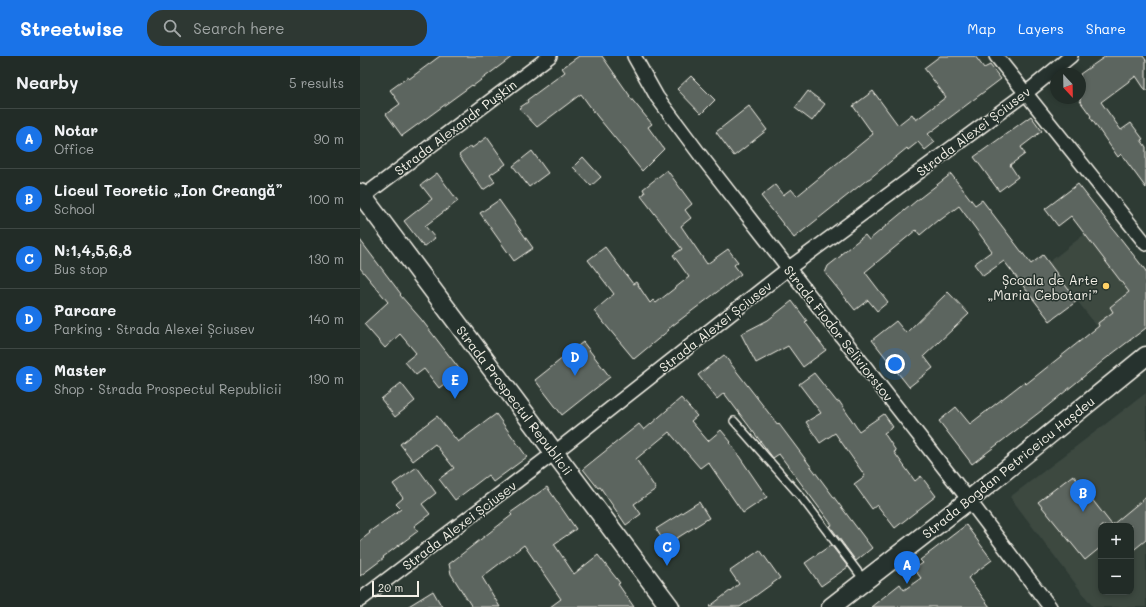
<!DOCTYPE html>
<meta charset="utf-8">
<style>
:root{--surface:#222c27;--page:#2e3833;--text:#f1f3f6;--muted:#a2a7a7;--line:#3f4844;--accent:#1a73e8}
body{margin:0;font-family:Mali,sans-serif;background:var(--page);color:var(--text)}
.controls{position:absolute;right:12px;bottom:12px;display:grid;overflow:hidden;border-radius:8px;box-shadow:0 2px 6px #0003}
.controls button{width:36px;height:36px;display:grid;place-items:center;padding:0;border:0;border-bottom:1px solid var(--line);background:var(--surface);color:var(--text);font:20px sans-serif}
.compass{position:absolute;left:690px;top:12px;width:36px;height:36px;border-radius:50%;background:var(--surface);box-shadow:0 2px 6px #0003;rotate:158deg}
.scale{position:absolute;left:12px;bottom:10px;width:47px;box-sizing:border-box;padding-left:4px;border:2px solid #f4f1e8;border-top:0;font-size:11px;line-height:14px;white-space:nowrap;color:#f4f1e8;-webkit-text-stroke:3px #26332d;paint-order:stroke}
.you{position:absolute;left:535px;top:308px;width:14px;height:14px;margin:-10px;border:3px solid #fff;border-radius:50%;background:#1a73e8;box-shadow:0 0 0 6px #1a73e833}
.badge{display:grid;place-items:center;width:26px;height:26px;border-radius:50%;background:var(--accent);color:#fff;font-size:13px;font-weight:700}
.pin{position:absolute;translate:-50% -33px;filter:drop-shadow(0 1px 2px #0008)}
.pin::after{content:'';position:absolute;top:21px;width:14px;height:12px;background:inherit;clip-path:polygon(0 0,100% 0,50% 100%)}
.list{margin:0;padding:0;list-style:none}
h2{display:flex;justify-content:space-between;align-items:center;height:52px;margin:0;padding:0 16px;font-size:17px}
h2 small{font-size:13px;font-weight:400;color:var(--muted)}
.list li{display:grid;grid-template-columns:26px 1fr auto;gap:12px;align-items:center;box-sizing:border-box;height:60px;padding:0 16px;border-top:1px solid var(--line)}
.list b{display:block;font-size:15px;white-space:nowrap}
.list p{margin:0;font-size:13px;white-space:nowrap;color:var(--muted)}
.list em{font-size:13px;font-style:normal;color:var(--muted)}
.icon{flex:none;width:22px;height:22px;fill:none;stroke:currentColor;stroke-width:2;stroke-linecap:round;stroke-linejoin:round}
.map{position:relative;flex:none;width:786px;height:551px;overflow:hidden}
header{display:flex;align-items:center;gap:24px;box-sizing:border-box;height:56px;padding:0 20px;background:var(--accent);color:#fff}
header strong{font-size:19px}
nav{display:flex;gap:22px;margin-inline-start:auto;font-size:14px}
.search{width:280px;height:36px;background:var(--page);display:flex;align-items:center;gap:10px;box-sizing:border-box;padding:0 14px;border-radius:16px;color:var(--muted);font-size:15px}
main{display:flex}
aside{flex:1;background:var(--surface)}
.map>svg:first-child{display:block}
.built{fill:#3c4841;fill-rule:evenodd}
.building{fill:#5c655e;stroke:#f4f1e8}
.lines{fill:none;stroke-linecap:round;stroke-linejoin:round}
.service-casing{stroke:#f4f1e8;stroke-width:10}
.minor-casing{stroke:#f4f1e8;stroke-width:16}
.secondary-casing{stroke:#f4f1e8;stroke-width:21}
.service{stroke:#26332d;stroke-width:7}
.minor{stroke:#26332d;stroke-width:13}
.secondary{stroke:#26332d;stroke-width:18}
.poi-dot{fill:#ffd166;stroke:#26332d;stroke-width:1.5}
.labels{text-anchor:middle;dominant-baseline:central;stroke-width:3;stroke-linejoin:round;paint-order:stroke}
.street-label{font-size:13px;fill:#f4f1e8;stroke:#26332d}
.poi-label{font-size:13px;fill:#f4f1e8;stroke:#26332d;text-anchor:end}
</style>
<header>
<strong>Streetwise</strong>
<div class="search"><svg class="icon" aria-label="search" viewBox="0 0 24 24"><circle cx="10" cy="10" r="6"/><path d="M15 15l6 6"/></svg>Search here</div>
<nav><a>Map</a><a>Layers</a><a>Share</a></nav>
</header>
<main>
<aside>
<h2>Nearby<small>5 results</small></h2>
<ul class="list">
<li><span class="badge">A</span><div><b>Notar</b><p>Office</p></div><em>90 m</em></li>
<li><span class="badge">B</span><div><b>Liceul Teoretic „Ion Creangă”</b><p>School</p></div><em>100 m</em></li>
<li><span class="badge">C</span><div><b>N:1,4,5,6,8</b><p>Bus stop</p></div><em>130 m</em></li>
<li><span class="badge">D</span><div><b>Parcare</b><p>Parking · Strada Alexei Șciusev</p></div><em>140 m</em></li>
<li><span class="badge">E</span><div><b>Master</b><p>Shop · Strada Prospectul Republicii</p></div><em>190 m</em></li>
</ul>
</aside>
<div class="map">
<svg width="786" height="551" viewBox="0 0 786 551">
<rect width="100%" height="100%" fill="#2e3b34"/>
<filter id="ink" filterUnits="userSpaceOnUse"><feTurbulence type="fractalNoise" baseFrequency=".025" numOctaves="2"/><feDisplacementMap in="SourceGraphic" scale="8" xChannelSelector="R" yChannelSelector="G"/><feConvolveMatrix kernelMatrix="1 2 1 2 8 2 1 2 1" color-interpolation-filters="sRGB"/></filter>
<g filter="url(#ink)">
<g class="built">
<polygon points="745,162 786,215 786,272 756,295 688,207"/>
<path d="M786,337V551H733L650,441ZM741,470H771V536H741Z"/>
</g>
<g class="building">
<polygon points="80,0 153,0 113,30 112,29 42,80 26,58 40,48 30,34 48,21 49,23"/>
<polygon points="219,0 242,0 270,40 269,40 292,68 288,71 304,93 282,115 237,60 221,38 177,71 159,52 168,46 167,44 205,16 202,12"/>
<polygon points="580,0 615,0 624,12 630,9 641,23 568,78 575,86 565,94 558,86 548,94 547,92 509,123 508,123 434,182 401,140 415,129 423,139 431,133 437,140 513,78 493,50 513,35 538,69 552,58 556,64 586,41 564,12"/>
<polygon points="746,0 783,0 786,4 786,35 776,20 741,46 761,74 771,67 783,83 781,84 786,91 786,132 761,98 758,101 730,61 731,60 720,45 720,18"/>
<polygon points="331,20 355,44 341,58 317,33"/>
<polygon points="448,35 465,48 452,65 435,52"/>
<polygon points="389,50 407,74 374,100 356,76"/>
<polygon points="671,60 682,75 661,91 665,98 650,109 658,121 639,135 614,101"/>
<polygon points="127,81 146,108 130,119 135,126 123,134 99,99 111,90 112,92"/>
<polygon points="172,95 188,117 169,131 153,110"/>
<polygon points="223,101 241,121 231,130 213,111"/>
<polygon points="307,114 332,148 325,154 331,162 321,170 347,208 368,193 378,206 374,209 381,218 308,273 309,274 274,303 234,255 254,238 228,204 245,191 273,228 276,226 290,247 293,244 296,247 329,221 313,199 322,193 281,140 285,137 283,133"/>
<polygon points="77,117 98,145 65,170 75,182 64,191 44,165 72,143 61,129"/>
<polygon points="591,118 615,149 622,144 671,208 683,199 717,245 690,265 644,205 623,220 614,208 632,195 599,150 579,165 578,164 560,179 556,174 505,216 528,246 517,255 508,244 495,254 465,217 468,210 482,199 481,198 505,179 509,184 556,145"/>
<polygon points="718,128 786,215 786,272 744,304 685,352 612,408 579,365 596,351 610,368 664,326 666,328 739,270 738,267 753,256 750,251 769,236 711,160 698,170 685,153"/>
<polygon points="139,144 173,192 154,205 120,157"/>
<polygon points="0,184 41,238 40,239 61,263 101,315 79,332 64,313 56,319 45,306 56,297 40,278 25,292 4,268 28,246 0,212"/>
<polygon points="588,236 609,258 564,300 573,312 549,331 512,284 536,265 546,277"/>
<polygon points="432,245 447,265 445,266 466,294 443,311 428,290 396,307 381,278 408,264"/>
<polygon points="223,286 250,321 202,359 175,324"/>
<polygon points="364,299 418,369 419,368 512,492 496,505 470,470 472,469 419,398 413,402 364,337 357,343 338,319"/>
<polygon points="454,317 477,346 479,345 499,375 524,358 533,371 524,377 536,395 534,396 555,425 561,420 576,440 535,472 517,449 512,453 494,428 505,420 475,377 460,387 446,366 461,357 439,328"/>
<polygon points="41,327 55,345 35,361 21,343"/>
<polygon points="321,342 337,360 331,365 348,385 361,374 371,386 370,387 407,441 383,457 348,406 340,412 309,376 276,403 296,433 274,448 281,458 266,469 240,431 238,432 223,413 279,368 284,374"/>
<polygon points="136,358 167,401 133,426 128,419 95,444 79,423 94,412 75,388 53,405 40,388 77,360 98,386"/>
<polygon points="57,411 76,437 62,448 70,458 54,470 58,475 23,501 24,502 0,520 0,485 10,477 9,476 41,453 36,448 43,442 33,428"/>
<polygon points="713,419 752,469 786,441 786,484 771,496 771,470 741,470 741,491 725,504 678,446"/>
<polygon points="187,431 216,473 194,488 214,518 238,499 260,527 258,528 274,551 190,551 201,543 164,489 122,521 140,551 112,551 91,518 89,508 152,459 150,457"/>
<polygon points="339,446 349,462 306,489 296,473"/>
<polygon points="606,469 632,504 608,522 630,551 511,551 540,528 544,534 561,522 554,513 563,507 560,504"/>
<polygon points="471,489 488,511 461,530 445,507"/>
<polygon points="400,494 420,522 380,551 349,551 379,528 370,515"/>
<polygon points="73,535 82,551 47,551"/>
</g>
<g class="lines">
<g class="service-casing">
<polyline id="service" points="374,365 442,442 504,524"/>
</g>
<g class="minor-casing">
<g id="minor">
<polyline points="274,0 297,41 341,100 609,444 690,551"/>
<polyline points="636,0 786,188"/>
<polyline points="0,143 190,0"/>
<polyline points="0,544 194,397 429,212 666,37 711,0"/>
</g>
</g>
<g class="secondary-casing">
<g id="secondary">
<polyline points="0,137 310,551"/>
<polyline points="471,551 609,444 786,300"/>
</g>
</g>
<use href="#service" class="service"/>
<use href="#minor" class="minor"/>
<use href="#secondary" class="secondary"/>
</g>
</g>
<circle class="poi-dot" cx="746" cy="230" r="4"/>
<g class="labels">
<g class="street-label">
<text transform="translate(95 71) rotate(-37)">Strada Alexandr Pușkin</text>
<text transform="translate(613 75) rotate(-37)">Strada Alexei Șciusev</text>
<text transform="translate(355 270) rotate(-38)">Strada Alexei Șciusev</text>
<text transform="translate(479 277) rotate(52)">Strada Fiodor Seliviorstov</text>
<text transform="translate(155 344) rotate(53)">Strada Prospectul Republicii</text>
<text transform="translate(648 411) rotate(-39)">Strada Bogdan Petriceicu Hașdeu</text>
<text transform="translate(99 469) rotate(-37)">Strada Alexei Șciusev</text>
</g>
<g class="poi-label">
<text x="738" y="223">Școala de Arte<tspan x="738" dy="15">„Maria Cebotari”</tspan></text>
</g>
</g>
</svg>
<div class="controls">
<button>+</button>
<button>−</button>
</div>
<svg class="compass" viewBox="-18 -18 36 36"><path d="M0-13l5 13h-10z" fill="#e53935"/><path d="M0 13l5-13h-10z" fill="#a2a7a7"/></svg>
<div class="scale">20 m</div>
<div class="you"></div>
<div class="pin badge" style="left:547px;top:528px">A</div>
<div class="pin badge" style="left:723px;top:456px">B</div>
<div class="pin badge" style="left:307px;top:510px">C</div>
<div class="pin badge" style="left:215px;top:320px">D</div>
<div class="pin badge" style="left:95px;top:343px">E</div>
</div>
</main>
